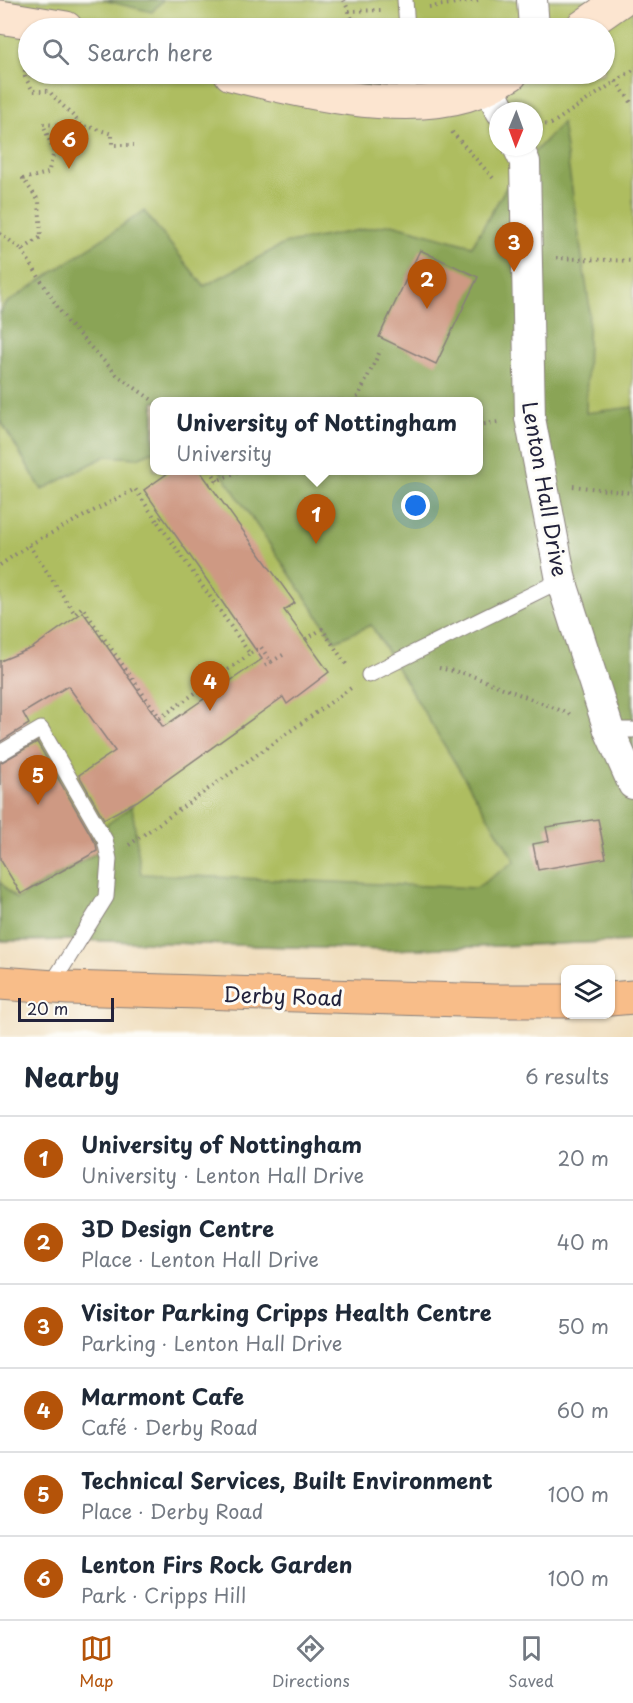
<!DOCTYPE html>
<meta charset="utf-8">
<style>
:root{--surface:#fff;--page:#f2f2f3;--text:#1f2937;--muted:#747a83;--line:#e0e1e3;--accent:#b45309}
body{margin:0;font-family:"Playpen Sans",sans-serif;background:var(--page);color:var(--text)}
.controls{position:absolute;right:18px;bottom:18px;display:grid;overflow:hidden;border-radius:12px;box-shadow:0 2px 4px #0004}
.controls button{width:54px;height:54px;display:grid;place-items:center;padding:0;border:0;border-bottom:2px solid var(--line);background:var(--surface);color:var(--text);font:30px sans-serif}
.compass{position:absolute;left:489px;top:102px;width:54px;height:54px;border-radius:50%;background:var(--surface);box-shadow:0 2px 4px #0004;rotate:181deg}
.scale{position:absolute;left:18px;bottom:15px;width:96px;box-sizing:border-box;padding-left:6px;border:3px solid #22223b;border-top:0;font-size:16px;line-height:21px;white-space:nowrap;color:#22223b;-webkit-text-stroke:4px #fdfcf7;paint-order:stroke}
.you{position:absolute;left:416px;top:506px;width:21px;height:21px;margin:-15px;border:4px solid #fff;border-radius:50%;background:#1a73e8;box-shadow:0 0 0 9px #1a73e833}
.badge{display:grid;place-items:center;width:39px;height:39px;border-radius:50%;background:var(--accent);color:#fff;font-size:20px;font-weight:700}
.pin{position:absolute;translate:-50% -50px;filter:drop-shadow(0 2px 3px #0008)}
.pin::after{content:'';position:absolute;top:32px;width:21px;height:18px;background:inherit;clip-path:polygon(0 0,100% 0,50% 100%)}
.popup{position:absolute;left:150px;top:397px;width:333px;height:78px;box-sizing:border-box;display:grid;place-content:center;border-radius:12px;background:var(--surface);filter:drop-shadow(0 2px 4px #0005);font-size:20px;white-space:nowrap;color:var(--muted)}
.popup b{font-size:22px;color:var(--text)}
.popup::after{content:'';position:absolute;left:50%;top:100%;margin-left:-12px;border:12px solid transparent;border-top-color:var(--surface)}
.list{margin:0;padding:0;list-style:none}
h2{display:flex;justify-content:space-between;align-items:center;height:78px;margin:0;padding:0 24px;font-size:26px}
h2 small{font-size:20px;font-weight:400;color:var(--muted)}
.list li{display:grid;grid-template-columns:39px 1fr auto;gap:18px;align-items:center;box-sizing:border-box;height:84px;padding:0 24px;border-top:2px solid var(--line)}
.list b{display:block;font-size:22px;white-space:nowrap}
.list p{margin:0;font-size:20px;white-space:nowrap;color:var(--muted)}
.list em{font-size:20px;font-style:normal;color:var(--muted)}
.icon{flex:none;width:33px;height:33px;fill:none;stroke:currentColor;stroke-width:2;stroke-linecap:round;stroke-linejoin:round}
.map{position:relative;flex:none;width:633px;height:1037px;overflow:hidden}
.search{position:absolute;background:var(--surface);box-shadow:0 2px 4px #0004;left:18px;right:18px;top:18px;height:66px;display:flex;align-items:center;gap:15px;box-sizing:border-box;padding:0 21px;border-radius:33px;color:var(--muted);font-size:22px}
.sheet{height:582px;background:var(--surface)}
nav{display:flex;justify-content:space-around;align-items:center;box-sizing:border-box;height:84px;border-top:2px solid var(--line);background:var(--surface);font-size:16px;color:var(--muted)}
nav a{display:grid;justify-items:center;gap:3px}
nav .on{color:var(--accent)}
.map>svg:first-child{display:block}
.green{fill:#aebd60;stroke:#68704e;stroke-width:1.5;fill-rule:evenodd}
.forest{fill:#8aa456;stroke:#566348;stroke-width:1.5}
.building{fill:#ce9983}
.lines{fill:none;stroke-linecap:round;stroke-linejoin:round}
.lane-casing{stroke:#887f7a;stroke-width:17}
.street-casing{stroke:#887f7a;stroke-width:32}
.secondary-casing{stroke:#887f7a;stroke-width:35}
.highway-casing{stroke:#887f7a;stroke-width:35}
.path{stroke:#887f7a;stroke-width:4;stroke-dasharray:1.5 4.5;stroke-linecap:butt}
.lane{stroke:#fff;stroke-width:15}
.street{stroke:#fff;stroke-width:30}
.secondary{stroke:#fce5d0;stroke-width:33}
.highway{stroke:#f8bd89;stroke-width:33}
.labels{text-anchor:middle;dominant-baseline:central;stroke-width:6;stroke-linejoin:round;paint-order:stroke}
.street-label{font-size:21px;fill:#22223b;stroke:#fdfcf7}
</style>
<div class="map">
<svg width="633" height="1037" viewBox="0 0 633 1037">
<rect width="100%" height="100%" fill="#fdfcf7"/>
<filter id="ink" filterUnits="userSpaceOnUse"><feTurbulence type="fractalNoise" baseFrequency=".0167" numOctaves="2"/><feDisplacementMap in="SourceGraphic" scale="12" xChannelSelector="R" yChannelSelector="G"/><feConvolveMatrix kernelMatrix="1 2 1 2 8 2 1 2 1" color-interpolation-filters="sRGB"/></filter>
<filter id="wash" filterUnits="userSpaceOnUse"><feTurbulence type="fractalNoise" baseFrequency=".008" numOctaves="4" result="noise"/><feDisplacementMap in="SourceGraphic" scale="24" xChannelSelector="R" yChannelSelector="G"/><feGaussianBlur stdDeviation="1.35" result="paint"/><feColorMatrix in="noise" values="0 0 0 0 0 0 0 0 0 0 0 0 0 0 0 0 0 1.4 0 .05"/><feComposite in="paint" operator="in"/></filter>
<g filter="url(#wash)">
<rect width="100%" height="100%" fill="#efdcba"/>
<path class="green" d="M0,0H633V941L387,950L78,940L0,941ZM28,28H604V74H28ZM498,111H534V147H498ZM154,402H478V470H154Z"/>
<g class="forest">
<polygon points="103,0 163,0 152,12"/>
<polygon points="562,123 589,303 586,413 633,407 633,941 387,950 78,940 0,941 0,882 16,899 102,850 94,834 132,806 141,874 476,888 515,861 371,625 335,641 220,471 478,470 478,402 154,402 154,451 137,458 106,456 42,490 0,420 0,315 4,305 144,211 204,286 284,244 392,224 472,246 514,174"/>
</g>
<g id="blocks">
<g class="building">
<polygon points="420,250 478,277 436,364 379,337"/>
<polygon points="171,471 200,471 295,603 284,610 329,672 287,704 283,697 137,801 104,819 79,775 115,751 68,686 23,713 29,724 0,742 0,661 32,648 83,612 163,727 262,659 144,490"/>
<polygon points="37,742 96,844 97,851 21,894 0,859 0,763"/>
<polygon points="598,819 606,858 538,870 533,844 549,841 546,827"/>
</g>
</g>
</g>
<g filter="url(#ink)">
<use href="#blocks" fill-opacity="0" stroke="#887f7a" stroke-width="1.5"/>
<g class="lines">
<g class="lane-casing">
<g id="lane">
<polyline points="405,0 407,28"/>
<polyline points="408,74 409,103"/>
<polyline points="369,675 561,580"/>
<polyline points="609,730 633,730"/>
<polyline points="0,753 41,729 105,840 109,859 106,897 50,987"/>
</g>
</g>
<g class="street-casing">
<g id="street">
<polyline points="532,0 534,28"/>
<polyline points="489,87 501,111"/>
<polyline points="518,147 525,162 530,418 561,580 609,730 633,784"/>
</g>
</g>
<g class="secondary-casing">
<g id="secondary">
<polyline points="0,17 66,28"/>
<polyline points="581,28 621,0"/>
<path d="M231,74C297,91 399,115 466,95C483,90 497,82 511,74"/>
</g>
</g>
<g class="highway-casing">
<g id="highway">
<polyline points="0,983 68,988 494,1001 566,1001"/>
<polyline points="610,999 633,997"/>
</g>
</g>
<g class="path">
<polyline points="344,0 356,28"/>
<polyline points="429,7 478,0"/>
<polyline points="349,11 382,10"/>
<path d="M25,64V77L33,91H49C60,105 72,112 82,127"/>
<polyline points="616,81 633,105"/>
<polyline points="539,125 551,124 633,70"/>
<polyline points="452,132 493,178"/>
<polyline points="0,233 22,250 41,237 39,201 23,179 48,173 54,152 43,124 90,127 112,134 112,145 134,145"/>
<polyline points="22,250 67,322 118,376 155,402"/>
<polyline points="556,258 633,261"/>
<polyline points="353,402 359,395 381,349"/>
<polyline points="478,425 499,422"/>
<polyline points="210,470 218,481"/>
<polyline points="209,484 242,470"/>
<polyline points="573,486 633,493"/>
<polyline points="29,545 75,614 82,607 160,718 250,654 157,521"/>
<polyline points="0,565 29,545 135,489 157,521 163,516"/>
<polyline points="306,639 322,629 348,667"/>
<polyline points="251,653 261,647 271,662 283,655"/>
<polyline points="265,666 271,662"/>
<polyline points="439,668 467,674 570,714"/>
<polyline points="129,845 351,688"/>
</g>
<use href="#lane" class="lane"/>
<use href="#street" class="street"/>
<use href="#secondary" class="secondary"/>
<use href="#highway" class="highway"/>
</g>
</g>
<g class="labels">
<g class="street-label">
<text transform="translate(546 489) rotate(80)">Lenton Hall Drive</text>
<text transform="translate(283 995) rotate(2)">Derby Road</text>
</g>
</g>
</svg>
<div class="controls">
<button><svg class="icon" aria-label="layers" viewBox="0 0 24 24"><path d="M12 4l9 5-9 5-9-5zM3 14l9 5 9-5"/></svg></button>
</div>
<svg class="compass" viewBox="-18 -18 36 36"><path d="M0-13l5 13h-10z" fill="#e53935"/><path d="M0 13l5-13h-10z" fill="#747a83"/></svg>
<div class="scale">20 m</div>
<div class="you"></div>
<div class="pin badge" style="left:316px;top:544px">1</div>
<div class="popup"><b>University of Nottingham</b>University</div>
<div class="pin badge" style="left:427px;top:309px">2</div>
<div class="pin badge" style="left:514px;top:272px">3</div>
<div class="pin badge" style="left:210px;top:711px">4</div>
<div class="pin badge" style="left:38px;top:805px">5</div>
<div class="pin badge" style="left:69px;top:169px">6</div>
<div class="search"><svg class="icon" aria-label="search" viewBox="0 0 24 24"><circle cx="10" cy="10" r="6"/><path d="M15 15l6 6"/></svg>Search here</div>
</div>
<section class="sheet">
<h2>Nearby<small>6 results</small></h2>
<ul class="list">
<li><span class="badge">1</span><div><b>University of Nottingham</b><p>University · Lenton Hall Drive</p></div><em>20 m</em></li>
<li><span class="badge">2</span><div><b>3D Design Centre</b><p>Place · Lenton Hall Drive</p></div><em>40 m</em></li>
<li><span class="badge">3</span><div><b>Visitor Parking Cripps Health Centre</b><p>Parking · Lenton Hall Drive</p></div><em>50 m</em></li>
<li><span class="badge">4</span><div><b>Marmont Cafe</b><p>Café · Derby Road</p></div><em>60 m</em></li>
<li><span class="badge">5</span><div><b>Technical Services, Built Environment</b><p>Place · Derby Road</p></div><em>100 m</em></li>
<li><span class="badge">6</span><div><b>Lenton Firs Rock Garden</b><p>Park · Cripps Hill</p></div><em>100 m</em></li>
</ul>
</section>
<nav>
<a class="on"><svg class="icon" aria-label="map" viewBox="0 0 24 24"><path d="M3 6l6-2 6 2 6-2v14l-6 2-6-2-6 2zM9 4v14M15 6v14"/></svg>Map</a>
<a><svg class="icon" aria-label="directions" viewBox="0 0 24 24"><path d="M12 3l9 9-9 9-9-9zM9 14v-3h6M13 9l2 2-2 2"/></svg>Directions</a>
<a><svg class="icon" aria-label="saved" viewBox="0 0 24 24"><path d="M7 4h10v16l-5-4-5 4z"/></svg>Saved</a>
</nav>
